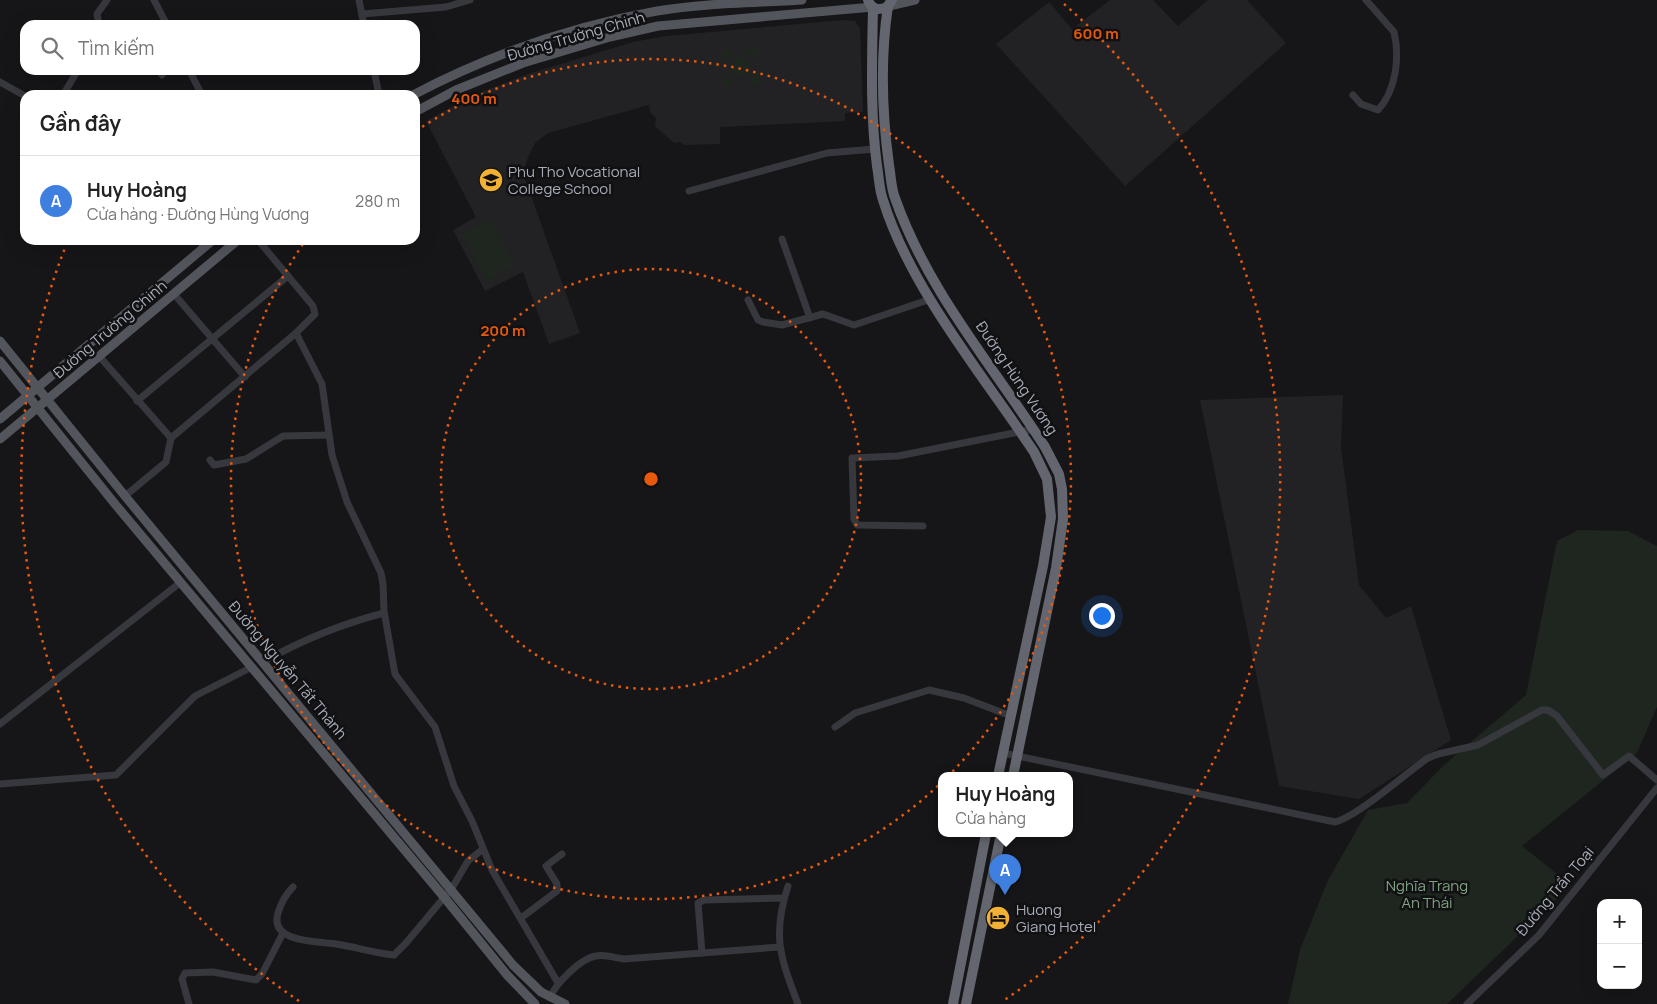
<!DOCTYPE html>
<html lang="vi">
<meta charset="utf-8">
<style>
:root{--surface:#fff;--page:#f6f6f6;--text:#222;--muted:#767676;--line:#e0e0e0;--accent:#0b8043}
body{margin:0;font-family:Manrope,sans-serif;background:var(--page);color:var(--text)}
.controls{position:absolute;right:15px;bottom:15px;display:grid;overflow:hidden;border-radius:10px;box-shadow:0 5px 20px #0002}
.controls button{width:45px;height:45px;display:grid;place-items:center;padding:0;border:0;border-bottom:1px solid var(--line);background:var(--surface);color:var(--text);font:25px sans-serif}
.you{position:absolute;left:1101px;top:615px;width:18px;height:18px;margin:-12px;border:4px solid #fff;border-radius:50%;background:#1a73e8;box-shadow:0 0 0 8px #1a73e833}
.badge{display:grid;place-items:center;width:32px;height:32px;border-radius:50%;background:var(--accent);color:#fff;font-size:16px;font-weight:700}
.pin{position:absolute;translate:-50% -41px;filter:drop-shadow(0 1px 2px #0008)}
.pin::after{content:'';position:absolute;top:26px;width:18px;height:15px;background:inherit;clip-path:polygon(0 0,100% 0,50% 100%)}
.popup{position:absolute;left:938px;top:772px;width:135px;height:65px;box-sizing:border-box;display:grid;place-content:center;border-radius:10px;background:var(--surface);filter:drop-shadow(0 1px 4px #0005);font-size:16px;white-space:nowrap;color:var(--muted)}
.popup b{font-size:19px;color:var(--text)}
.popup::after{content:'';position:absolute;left:50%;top:100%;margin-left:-10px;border:10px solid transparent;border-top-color:var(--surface)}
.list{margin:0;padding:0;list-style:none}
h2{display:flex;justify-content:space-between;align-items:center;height:65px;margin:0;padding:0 20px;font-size:21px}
h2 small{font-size:16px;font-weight:400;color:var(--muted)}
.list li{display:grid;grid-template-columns:32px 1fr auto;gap:15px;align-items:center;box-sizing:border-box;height:90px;padding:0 20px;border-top:1px solid var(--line)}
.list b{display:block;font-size:19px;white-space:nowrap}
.list p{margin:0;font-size:16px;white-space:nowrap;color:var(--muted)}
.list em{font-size:16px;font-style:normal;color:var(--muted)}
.icon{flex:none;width:28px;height:28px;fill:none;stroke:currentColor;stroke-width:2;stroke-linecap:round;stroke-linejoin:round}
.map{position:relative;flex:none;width:1657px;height:1004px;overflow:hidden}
.search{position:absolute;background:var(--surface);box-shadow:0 5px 20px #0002;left:20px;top:20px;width:400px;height:55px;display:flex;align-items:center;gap:12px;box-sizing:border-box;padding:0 18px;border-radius:15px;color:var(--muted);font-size:19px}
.panel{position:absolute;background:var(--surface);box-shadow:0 5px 20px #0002;left:20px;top:90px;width:400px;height:155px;border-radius:15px}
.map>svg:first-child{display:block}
.built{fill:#222225}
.green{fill:#1e261f}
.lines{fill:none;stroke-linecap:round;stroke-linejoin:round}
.minor{stroke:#37383d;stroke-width:7}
.major{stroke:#53555c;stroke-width:9}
.highway{stroke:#63666e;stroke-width:10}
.ring{fill:none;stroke:#e8590c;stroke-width:2.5;stroke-dasharray:2.5 5}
.labels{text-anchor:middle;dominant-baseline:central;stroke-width:5;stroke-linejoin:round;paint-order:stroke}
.street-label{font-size:15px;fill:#a8adb8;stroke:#111113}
.poi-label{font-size:15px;fill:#a8adb8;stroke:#111113;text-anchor:start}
.park-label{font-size:15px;fill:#7fa381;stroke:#111113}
.centre{fill:#e8590c;stroke:#111113;stroke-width:2.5}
.ring-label{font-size:15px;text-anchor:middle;font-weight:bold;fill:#e8590c;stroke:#111113;stroke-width:5;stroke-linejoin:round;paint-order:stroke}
</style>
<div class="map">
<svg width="1657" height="1004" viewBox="0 0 1657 1004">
<rect width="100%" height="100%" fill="#161618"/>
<g class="built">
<polygon points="1110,0 1153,0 1178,26 1208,0 1247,0 1286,43 1125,186 996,44 1049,2 1072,29"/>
<polygon points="843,20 855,21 860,28 863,112 845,113 845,121 720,127 720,144 684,145 680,142 674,143 655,126 656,118 650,112 649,105 548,133 535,143 528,157 523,173 580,333 549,344 523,272 485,291 453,230 476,217 426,121 474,95 528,74 633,42 666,36"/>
<polygon points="1343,395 1341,447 1359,585 1386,618 1411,606 1451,740 1359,799 1279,786 1200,400"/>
</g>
<g class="green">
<polygon points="746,49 758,49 758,62 746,53"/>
<polygon points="721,50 734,50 734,52 725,62 721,62"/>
<circle cx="741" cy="67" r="10"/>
<polygon points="755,72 759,72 759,84 746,84"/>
<polygon points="722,73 734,82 734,86 722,86"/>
<polygon points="490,219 515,266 487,281 462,234"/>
<polygon points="1578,530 1628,531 1657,546 1657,707 1637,753 1522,846 1571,885 1447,1004 1288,1004 1300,950 1328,880 1368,810 1407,803 1443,766 1526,695 1557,541"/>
</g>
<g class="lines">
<g class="minor">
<polyline points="154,0 167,25"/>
<polyline points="359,0 364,25"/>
<polyline points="362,14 446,7 470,0"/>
<polyline points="99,25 97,14 107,0"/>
<polyline points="159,70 162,75"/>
<polyline points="189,70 202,95"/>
<polyline points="374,70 379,95"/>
<polyline points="0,82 25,96"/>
<polyline points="63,95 78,70"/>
<path d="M1353,95L1361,104L1378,110C1396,91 1400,57 1394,32L1366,0"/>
<polyline points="689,191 827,153 875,149"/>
<polyline points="782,239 810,318"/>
<polyline points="198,240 205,246"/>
<polyline points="174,294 245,377"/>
<polyline points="748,300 758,320 763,322 782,325 823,314 854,325 931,299"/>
<polyline points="296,333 322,384 332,455 347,502 381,573 383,584 384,611 395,674 435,727 454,786 472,821 492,870 558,983"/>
<polyline points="99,356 171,438"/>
<polyline points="137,401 288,276"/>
<polyline points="171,438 296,333 315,314 313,306 258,240"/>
<polyline points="210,460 214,465 246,459 283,436 329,435"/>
<polyline points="125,496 166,462 171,438"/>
<polyline points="923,526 857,525 854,519 852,458 898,456 1034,429"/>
<path d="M263,662C302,640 341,624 384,613"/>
<polyline points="0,724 181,582"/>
<polyline points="835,727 855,713 929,690 964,698 1011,716"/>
<path d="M1003,753L1335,822C1357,817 1406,773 1428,758L1438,754L1478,745L1542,710H1548L1557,716L1603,775L1629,756L1657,780"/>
<polyline points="0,784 116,775 195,696 252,667"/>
<path d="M788,886C772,935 780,957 798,1004"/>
<path d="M293,887C286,894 281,903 278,913C269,943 318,941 336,944C356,947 374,953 394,955L406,943L452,888L468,861L483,849"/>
<polyline points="521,918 557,891 557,884 546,866 562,854"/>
<polyline points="702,953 698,903 704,900 784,898"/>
<path d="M550,998C555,984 581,958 596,956C605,954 615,958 624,959L779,947"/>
<polyline points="189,1004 182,979 185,973 213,972 256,980 262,974 283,933"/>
<polyline points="1467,1004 1539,935 1657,788"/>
</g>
<g class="major">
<polyline points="889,6 915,0"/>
<path d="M413,95C489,55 573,26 657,11C704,3 754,3 802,0"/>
<polyline points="415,112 456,90 523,63 610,37 658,26 873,7"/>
<polyline points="0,341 125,496 513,965 541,992 565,1004"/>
<polyline points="0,361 115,504 444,897 507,975 535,1004"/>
<polyline points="0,419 213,240"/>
<polyline points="0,439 238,240"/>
</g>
<g class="highway">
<path d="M868,0C871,9 878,11 887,7L892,0"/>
<path d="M888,6C880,59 882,113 889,165C891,176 891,188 895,198C927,290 993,366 1045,447L1059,474L1062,489L1063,519L1056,568L1013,776"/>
<path d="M873,7C872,61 870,113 877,166C879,177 879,189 883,200C910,288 983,375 1034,452L1047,479L1051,517L1043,566L998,776"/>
<polyline points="953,1004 986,834"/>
<polyline points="966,1004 1001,834"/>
</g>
</g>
<g class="ring">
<circle cx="651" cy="479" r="210"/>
<path d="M416 131A420 420 0 1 1 305 241"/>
<path d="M299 1001A630 630 0 0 1 67 243M1064 4A630 630 0 0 1 1003 1001"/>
</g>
<defs>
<g id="university-disc" transform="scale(1.25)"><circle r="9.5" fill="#f2b134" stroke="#111113"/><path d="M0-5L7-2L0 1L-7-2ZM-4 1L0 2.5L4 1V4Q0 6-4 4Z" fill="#111"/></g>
<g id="hotel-disc" transform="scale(1.25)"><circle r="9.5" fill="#f2b134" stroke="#111113"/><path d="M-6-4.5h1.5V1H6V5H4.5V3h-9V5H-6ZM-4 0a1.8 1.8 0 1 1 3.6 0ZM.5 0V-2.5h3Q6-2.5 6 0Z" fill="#111"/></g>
</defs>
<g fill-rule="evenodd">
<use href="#university-disc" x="491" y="180"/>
<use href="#hotel-disc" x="998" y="918"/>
</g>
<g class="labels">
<g class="street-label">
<text transform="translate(576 36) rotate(-16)">Đường Trường Chinh</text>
<text transform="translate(110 329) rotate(-40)">Đường Trường Chinh</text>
<text transform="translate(1017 378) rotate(56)">Đường Hùng Vương</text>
<text transform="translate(288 670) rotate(50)">Đường Nguyễn Tất Thành</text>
<text transform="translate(1555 891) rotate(-50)">Đường Trần Toại</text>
</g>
<g class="poi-label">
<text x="508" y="171">Phu Tho Vocational<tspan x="508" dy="17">College School</tspan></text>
<text x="1016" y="909">Huong<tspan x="1016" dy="17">Giang Hotel</tspan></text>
</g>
<g class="park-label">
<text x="1427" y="885">Nghĩa Trang<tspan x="1427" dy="17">An Thái</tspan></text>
</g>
</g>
<circle cx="651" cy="479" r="8" class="centre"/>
<g class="ring-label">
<text x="1096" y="39">600 m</text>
<text x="474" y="104">400 m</text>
<text x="503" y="336">200 m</text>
</g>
</svg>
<div class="controls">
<button>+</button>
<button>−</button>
</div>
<div class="you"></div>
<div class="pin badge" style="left:1005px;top:895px;background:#3f7fe0">A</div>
<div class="popup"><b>Huy Hoàng</b>Cửa hàng</div>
<div class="search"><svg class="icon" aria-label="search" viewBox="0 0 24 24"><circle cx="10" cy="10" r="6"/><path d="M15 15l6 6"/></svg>Tìm kiếm</div>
<section class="panel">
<h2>Gần đây<small></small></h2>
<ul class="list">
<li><span class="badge" style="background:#3f7fe0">A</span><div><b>Huy Hoàng</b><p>Cửa hàng · Đường Hùng Vương</p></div><em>280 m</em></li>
</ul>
</section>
</div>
